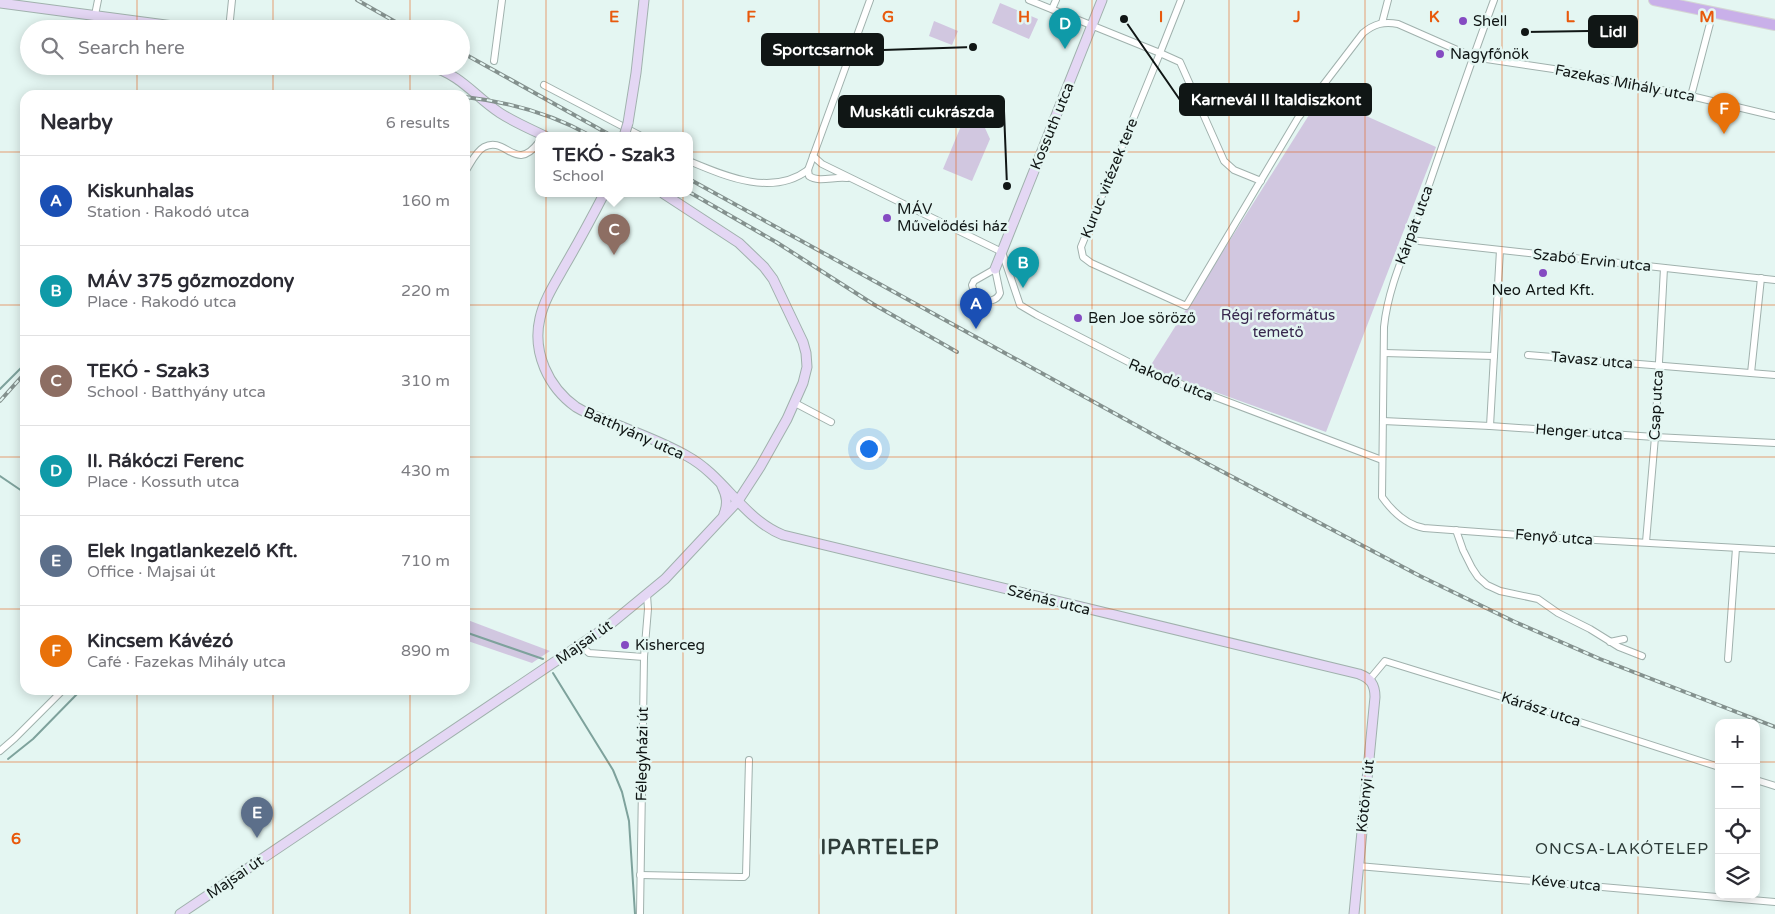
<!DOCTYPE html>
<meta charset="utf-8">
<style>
:root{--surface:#fff;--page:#f2f2f3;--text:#2b2b33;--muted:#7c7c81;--line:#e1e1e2;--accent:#1a73e8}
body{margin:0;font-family:"Varela Round",sans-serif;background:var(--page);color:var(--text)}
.controls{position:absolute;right:15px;bottom:15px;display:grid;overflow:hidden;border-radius:10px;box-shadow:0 2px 12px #0003}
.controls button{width:45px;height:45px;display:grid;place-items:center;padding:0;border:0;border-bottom:1px solid var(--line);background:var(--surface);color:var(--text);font:25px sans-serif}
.you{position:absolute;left:868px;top:448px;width:18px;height:18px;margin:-12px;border:4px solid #fff;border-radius:50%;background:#1a73e8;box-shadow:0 0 0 8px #1a73e833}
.badge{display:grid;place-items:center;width:32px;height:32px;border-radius:50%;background:var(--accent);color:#fff;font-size:16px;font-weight:700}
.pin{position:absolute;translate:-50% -41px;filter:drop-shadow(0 1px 2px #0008)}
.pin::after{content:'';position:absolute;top:26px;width:18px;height:15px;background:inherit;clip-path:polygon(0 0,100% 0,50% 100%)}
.popup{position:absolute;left:535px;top:132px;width:158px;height:65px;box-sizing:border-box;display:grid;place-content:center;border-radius:10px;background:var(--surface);filter:drop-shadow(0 1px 4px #0005);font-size:16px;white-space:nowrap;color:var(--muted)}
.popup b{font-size:19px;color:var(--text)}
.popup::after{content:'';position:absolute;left:50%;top:100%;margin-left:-10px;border:10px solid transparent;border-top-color:var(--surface)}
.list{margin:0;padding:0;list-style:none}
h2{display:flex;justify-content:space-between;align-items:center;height:65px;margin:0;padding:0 20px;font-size:21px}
h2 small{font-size:16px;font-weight:400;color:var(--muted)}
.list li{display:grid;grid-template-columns:32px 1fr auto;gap:15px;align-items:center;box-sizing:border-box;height:90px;padding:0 20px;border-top:1px solid var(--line)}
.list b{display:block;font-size:19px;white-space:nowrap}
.list p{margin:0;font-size:16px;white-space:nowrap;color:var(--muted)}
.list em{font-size:16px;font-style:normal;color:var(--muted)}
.icon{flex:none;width:28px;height:28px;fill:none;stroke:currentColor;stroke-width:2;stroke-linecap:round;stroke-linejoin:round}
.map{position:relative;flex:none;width:1775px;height:914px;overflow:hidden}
.search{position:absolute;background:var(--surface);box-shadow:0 2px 12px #0003;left:20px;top:20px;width:450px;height:55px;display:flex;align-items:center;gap:12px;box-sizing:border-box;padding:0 18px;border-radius:28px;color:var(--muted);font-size:19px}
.panel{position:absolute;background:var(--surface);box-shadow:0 2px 12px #0003;left:20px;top:90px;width:450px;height:605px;border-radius:15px}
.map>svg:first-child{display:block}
.green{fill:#d1c7e0}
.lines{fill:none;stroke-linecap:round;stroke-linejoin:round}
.stream{stroke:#7ea29c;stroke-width:2}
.street-casing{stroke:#a0b1ad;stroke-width:8}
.secondary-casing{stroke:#a0b1ad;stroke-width:11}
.primary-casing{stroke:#d4d5d5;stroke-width:12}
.street{stroke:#fff;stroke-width:6}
.secondary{stroke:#e4d7f4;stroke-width:9}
.primary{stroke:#c9b0e9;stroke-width:10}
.rail-casing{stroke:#84918e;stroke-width:4}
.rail{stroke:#e4f6f2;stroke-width:2;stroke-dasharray:5.5;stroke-linecap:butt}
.secondary-bridge-casing{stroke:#a0b1ad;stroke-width:11;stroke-linecap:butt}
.secondary-bridge{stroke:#e4d7f4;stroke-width:9}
.grid{fill:none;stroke:#e8590c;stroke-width:1;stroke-opacity:0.55}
.poi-dot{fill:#854bc2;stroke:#e4f6f2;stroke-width:2}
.labels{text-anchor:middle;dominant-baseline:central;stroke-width:5;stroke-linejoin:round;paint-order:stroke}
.poi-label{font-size:15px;fill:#101615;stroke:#e4f6f2;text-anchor:start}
.street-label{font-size:15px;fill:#101615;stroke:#e4f6f2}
.park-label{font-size:15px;fill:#37264d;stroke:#e4f6f2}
.neighbourhood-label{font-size:16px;letter-spacing:1px;fill:#2e3c39;stroke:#e4f6f2}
.district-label{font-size:20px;font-weight:bold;letter-spacing:1px;fill:#2e3c39;stroke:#e4f6f2}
.grid-label{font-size:16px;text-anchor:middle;font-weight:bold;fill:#e8590c;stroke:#e4f6f2;stroke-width:5;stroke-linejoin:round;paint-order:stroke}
.leader{fill:none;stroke:#101615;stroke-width:2}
.callout-dot{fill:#101615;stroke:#e4f6f2;stroke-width:2}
.callout{fill:#101615;stroke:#101615;stroke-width:2}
.callout-label{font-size:16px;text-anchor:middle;font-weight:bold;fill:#fff}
</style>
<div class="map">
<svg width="1775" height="914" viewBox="0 0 1775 914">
<rect width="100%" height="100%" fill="#e4f6f2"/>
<g class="green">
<polygon points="1000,3 1038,19 1029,39 992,23"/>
<polygon points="934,21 958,31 952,45 929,36"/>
<polygon points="1321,96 1436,147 1326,432 1149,368"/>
<polygon points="964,119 985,128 990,139 972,181 943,169"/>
<polygon points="465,619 550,651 532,663 465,640"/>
</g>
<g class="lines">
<g class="stream">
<polyline points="0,389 25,364"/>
<polyline points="0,476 25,493"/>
<polyline points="465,632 543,659"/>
<polyline points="553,673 613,770 622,792 629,821 635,914"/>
<polyline points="8,759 33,739 81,690"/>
</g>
<g class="street-casing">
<g id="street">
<polyline points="1029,0 1160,53 1181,0"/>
<path d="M1494,0C1468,70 1444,141 1420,211C1406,250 1388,287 1384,327L1382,497C1392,511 1407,525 1424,528L1560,538L1775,550"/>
<polyline points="1052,9 1056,0"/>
<polyline points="95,15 98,0"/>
<polyline points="1382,23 1388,0"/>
<polyline points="229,29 232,0"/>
<polyline points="494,61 502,0"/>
<polyline points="544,85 641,136"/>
<polyline points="1691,96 1713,12"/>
<polyline points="813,156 822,164 1002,252 1020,305 1037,315 1144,370 1382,460"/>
<path d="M689,161C725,176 772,197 808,170"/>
<polyline points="808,170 870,0"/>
<path d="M808,170L809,176C819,183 835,176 847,178"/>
<path d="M465,172C470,165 475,152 484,147C506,135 515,174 539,142"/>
<path d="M1261,181L1234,170L1224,161L1180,62L1160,53L1081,247L1083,257L1091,263L1186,306L1298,118L1363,33C1374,24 1384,21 1398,24L1473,57L1567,71L1691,96L1775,116"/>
<polyline points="1410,240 1775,280"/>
<path d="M995,269L1000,293C997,301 988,302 981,300L974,292L972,285L974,281Z"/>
<polyline points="1384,353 1494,356"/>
<polyline points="1528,355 1775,375"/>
<polyline points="1751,373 1761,278"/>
<polyline points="795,403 831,422"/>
<polyline points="1383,421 1490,426 1655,437 1775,443"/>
<polyline points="1490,426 1500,250"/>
<polyline points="1456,530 1463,550 1472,568 1478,577 1487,585 1500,591 1538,599 1558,613 1590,629 1619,647 1642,656"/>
<polyline points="1646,542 1655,437 1664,268"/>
<polyline points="1610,642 1624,639"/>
<polyline points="580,645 589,653 644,657"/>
<polyline points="1728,659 1736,548"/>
<polyline points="1370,679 1385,661 1518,702 1719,767"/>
<polyline points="0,751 15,738 63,690"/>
<polyline points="1756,780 1775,786"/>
<polyline points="1358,866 1775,902"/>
<polyline points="640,875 740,877 744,877 746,875 749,760"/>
<polyline points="640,914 644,657 648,609 647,595"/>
</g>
</g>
<g class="secondary-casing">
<g id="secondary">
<polyline points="0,3 196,29"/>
<path d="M429,66C462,75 474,96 500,113C514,122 530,129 545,136"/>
<polyline points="628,123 636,73 644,0"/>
<path d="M604,194C591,219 578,243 564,267C555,283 544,300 540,318C532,352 548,387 576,407C587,414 599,418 611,422C636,433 663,442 687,456C724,476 743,519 783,535L1359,674C1370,678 1375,684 1375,697L1354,914"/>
<polyline points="995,269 1102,0"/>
<path d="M722,486C727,496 728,504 724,514"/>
<polyline points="180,914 608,626 665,579 738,501 760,467 787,419 803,383 807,367 806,353 803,342 773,279 764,267 739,243 664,194"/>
</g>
</g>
<g class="primary-casing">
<polyline id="primary" points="1654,0 1775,25"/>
</g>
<use href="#street" class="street"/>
<use href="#secondary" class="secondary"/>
<use href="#primary" class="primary"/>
<g class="rail-casing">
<g id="rail">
<polyline points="357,0 408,29"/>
<polyline points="461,52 612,136"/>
<polyline points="442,95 449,95"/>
<path d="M465,97C509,102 552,114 591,136"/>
<polyline points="689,179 1172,445 1420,576 1515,622 1600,659 1775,727"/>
<polyline points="689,192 776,242 873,304 957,352"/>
<polyline points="0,401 25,373"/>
</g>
</g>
<use href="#rail" class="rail"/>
<g class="secondary-bridge-casing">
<polyline id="secondary-bridge" points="624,136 628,123"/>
</g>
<use href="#secondary-bridge" class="secondary-bridge"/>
</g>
<path class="grid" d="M137,0V29M273,0V29M410,0V29M546,0V914M683,0V914M819,0V914M956,0V914M1092,0V914M1229,0V914M1365,0V914M1502,0V914M1638,0V914M137,66V95M273,66V95M410,66V95M0,152H25M465,152H1775M0,305H25M465,305H1775M0,457H25M465,457H1775M0,609H25M465,609H1775M137,690V914M273,690V914M410,690V914M0,762H1719M1756,762H1775"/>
<g class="poi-dot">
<circle cx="1463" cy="21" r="5"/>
<circle cx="1440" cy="54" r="5"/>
<circle cx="887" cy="218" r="5"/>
<circle cx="1543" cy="273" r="5"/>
<circle cx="1078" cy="318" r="5"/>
<circle cx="625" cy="645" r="5"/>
</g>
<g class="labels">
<g class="poi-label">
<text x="1473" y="21">Shell</text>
<text x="1450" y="54">Nagyfőnök</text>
<text x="897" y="209">MÁV<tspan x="897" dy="17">Művelődési ház</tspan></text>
<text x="1543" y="290" text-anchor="middle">Neo Arted Kft.</text>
<text x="1088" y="318">Ben Joe söröző</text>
<text x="635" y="645">Kisherceg</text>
</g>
<g class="street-label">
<text transform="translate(1625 83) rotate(11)">Fazekas Mihály utca</text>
<text transform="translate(1052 126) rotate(-68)">Kossuth utca</text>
<text transform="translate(1109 178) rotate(-68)">Kuruc vitézek tere</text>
<text transform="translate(1414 225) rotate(-70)">Kárpát utca</text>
<text transform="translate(1592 260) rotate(6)">Szabó Ervin utca</text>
<text transform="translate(1592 360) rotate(5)">Tavasz utca</text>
<text transform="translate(1171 380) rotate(22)">Rakodó utca</text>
<text transform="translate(1656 405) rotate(-87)">Csap utca</text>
<text transform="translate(1579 432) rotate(4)">Henger utca</text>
<text transform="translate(634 433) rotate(24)">Batthyány utca</text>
<text transform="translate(1554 537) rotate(4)">Fenyő utca</text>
<text transform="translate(1049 600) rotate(14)">Szénás utca</text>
<text transform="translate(584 642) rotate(-35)">Majsai út</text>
<text transform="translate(1541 709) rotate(18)">Kárász utca</text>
<text transform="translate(642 754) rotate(-89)">Félegyházi út</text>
<text transform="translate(1365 796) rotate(-84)">Kötönyi út</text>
<text transform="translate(235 877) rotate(-34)">Majsai út</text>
<text transform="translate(1566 883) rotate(5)">Kéve utca</text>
</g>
<g class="park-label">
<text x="1278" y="315">Régi református<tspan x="1278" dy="17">temető</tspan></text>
</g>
<g class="neighbourhood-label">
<text x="1622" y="849">ONCSA-LAKÓTELEP</text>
</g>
<g class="district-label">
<text x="880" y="848">IPARTELEP</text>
</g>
</g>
<g class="grid-label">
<text x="614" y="22">E</text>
<text x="751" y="22">F</text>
<text x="888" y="22">G</text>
<text x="1024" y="22">H</text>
<text x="1161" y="22">I</text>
<text x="1297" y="22">J</text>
<text x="1434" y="22">K</text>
<text x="1570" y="22">L</text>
<text x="1707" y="22">M</text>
<text x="16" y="844">6</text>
</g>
<path class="leader" d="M1525 32L1589 31M973 47L883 50M1124 19L1180 100M1007 186L1004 111"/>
<g class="callout-dot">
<circle cx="1525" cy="32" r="5"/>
<circle cx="973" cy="47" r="5"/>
<circle cx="1124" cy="19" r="5"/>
<circle cx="1007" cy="186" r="5"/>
</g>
<g class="callout">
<rect x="1589" y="16" width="48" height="31" rx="5"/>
<rect x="762" y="34" width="121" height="31" rx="5"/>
<rect x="1180" y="84" width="191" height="31" rx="5"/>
<rect x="839" y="96" width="165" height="31" rx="5"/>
</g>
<g class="callout-label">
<text x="1613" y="37">Lidl</text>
<text x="823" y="55">Sportcsarnok</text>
<text x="1276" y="105">Karnevál II Italdiszkont</text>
<text x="922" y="117">Muskátli cukrászda</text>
</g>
</svg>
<div class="controls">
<button>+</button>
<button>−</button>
<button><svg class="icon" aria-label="locate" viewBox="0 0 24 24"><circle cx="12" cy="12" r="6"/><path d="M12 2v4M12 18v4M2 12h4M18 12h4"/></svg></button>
<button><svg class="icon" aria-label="layers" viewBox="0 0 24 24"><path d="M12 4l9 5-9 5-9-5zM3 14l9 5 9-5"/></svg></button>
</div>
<div class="you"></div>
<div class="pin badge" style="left:976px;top:329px;background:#1a4fb4">A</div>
<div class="pin badge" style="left:1023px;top:288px;background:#0f9aa8">B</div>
<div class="pin badge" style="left:614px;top:255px;background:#8d6e63">C</div>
<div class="popup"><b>TEKÓ - Szak3</b>School</div>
<div class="pin badge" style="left:1065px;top:49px;background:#0f9aa8">D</div>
<div class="pin badge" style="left:257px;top:838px;background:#5c6f8a">E</div>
<div class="pin badge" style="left:1724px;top:134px;background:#e8710a">F</div>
<div class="search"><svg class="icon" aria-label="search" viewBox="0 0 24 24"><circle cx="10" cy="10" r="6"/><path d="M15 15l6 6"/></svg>Search here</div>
<section class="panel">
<h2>Nearby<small>6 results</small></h2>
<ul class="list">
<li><span class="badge" style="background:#1a4fb4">A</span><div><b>Kiskunhalas</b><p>Station · Rakodó utca</p></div><em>160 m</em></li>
<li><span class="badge" style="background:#0f9aa8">B</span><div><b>MÁV 375 gőzmozdony</b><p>Place · Rakodó utca</p></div><em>220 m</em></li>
<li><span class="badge" style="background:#8d6e63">C</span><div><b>TEKÓ - Szak3</b><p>School · Batthyány utca</p></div><em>310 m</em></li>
<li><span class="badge" style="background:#0f9aa8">D</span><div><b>II. Rákóczi Ferenc</b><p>Place · Kossuth utca</p></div><em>430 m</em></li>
<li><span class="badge" style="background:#5c6f8a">E</span><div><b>Elek Ingatlankezelő Kft.</b><p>Office · Majsai út</p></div><em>710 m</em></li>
<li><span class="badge" style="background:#e8710a">F</span><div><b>Kincsem Kávézó</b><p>Café · Fazekas Mihály utca</p></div><em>890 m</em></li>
</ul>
</section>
</div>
